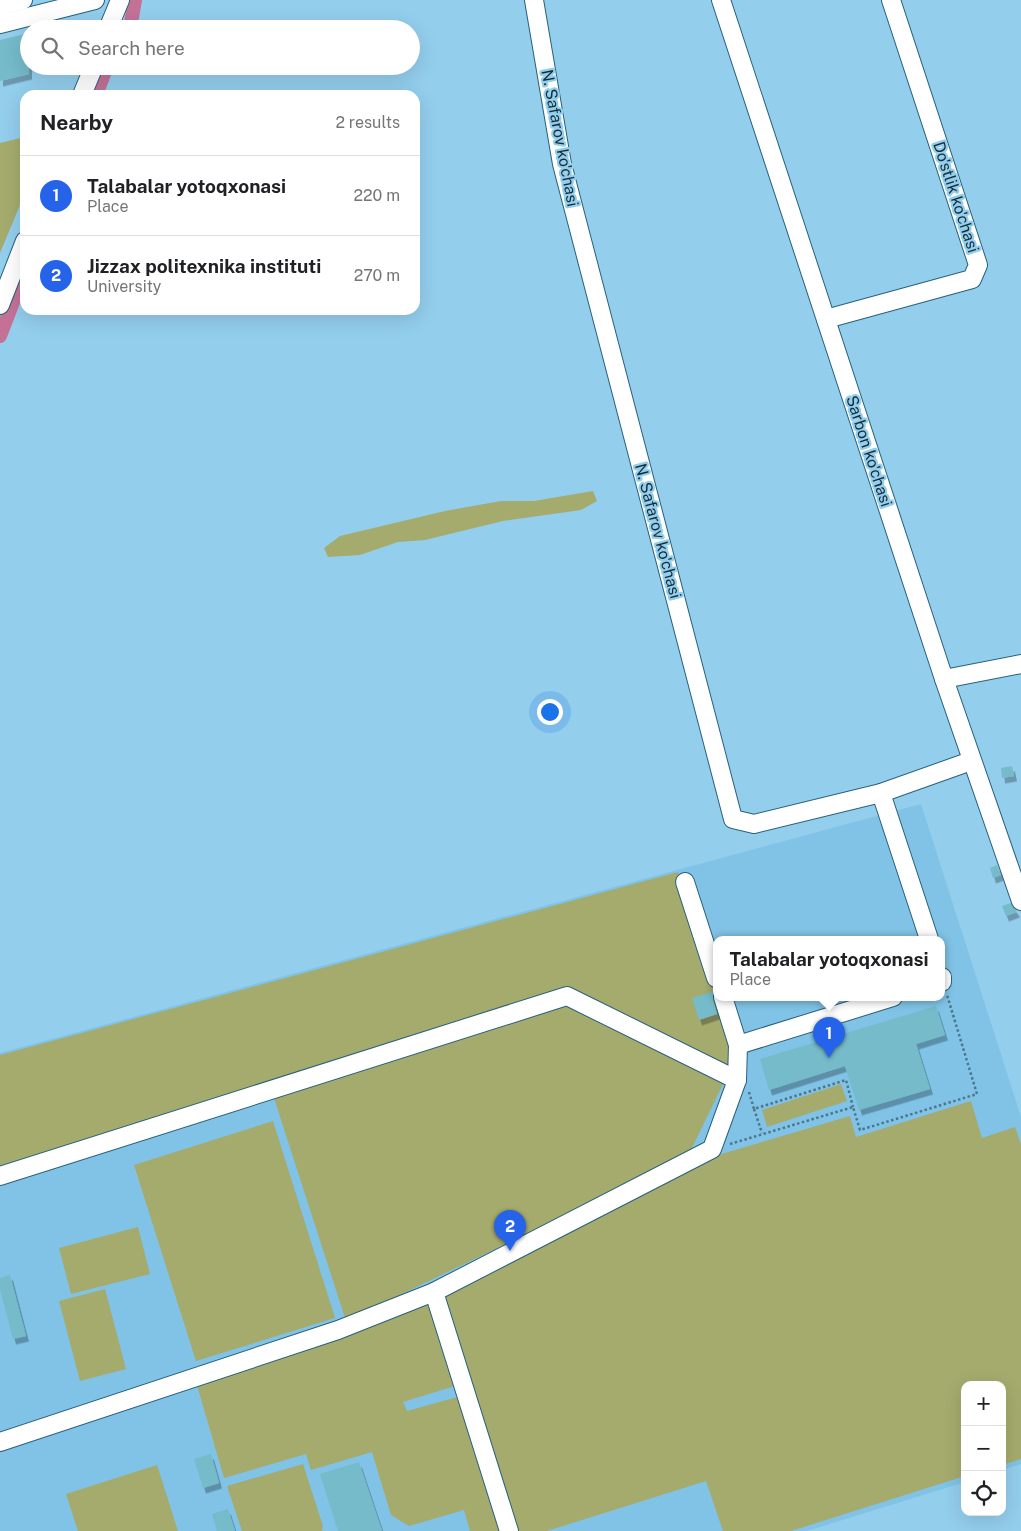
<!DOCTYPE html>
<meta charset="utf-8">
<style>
:root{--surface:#fff;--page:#f6f6f6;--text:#202124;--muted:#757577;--line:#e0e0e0;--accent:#2563eb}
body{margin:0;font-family:"Public Sans",sans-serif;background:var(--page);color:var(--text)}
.controls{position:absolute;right:15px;bottom:15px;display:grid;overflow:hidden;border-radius:10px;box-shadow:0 5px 20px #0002}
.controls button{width:45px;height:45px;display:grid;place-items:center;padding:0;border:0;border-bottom:1px solid var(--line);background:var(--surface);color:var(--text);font:25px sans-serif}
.you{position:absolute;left:549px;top:711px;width:18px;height:18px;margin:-12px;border:4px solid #fff;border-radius:50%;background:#1a73e8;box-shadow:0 0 0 8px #1a73e833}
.badge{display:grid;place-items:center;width:32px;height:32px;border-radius:50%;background:var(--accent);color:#fff;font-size:16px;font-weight:700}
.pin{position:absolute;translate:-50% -41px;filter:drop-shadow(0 1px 2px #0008)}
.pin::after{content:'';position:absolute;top:26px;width:18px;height:15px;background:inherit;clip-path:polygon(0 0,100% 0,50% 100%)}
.popup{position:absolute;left:713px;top:936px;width:232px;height:65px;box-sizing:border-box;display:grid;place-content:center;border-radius:10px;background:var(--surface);filter:drop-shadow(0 1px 4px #0005);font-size:16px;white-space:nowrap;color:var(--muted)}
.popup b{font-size:19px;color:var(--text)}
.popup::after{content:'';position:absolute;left:50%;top:100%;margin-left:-10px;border:10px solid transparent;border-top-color:var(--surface)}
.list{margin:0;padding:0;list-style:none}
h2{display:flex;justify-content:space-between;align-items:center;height:65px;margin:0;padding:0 20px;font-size:21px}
h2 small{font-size:16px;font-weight:400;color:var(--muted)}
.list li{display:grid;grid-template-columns:32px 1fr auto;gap:15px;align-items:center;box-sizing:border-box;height:80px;padding:0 20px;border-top:1px solid var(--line)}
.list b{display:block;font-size:19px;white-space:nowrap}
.list p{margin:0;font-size:16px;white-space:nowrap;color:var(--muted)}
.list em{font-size:16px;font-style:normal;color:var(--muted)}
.icon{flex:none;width:28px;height:28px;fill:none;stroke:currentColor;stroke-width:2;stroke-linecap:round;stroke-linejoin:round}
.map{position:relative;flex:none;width:1021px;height:1531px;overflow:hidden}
.search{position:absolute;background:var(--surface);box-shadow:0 5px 20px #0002;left:20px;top:20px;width:400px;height:55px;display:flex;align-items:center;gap:12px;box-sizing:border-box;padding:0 18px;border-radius:28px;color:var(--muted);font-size:19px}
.panel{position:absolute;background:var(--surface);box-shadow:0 5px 20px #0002;left:20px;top:90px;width:400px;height:225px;border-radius:15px}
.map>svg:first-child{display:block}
.built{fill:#80c3e6;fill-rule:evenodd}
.green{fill:#a5aa6d}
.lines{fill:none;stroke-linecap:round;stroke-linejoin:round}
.canal{stroke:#c37296;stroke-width:14}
.building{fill:#74bbca;filter:url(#shadow)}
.minor-casing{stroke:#27617c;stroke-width:20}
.path{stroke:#4e768a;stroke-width:2.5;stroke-dasharray:2.5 2.5;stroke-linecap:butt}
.minor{stroke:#fff;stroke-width:18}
.labels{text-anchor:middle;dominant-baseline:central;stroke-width:4.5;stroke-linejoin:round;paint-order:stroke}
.street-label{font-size:16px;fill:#152d39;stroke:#93ceed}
</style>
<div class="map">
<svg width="1021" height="1531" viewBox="0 0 1021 1531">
<defs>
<filter id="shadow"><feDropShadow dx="3" dy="5.5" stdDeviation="0" flood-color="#0004"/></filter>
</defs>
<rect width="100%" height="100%" fill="#93ceed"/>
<path class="built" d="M921,804L1021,1117V1464L1002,1470V1385H965V1482L807,1531H0V1053ZM716,939H942V997H716Z"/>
<g class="green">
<polygon points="25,137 25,193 0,253 0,143"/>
<polygon points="593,491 597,501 581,510 503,521 425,540 398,542 360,555 328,557 324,548 340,536 445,511 501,501 534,501"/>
<polygon points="678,872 734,1055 731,1066 726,1068 568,991 0,1170 0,1055"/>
<polygon points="567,1001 725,1080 688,1156 346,1321 273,1095"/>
<polygon points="841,1084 847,1101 767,1127 762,1110"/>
<polygon points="971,1101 982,1138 1015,1127 1021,1144 1021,1459 1002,1465 1002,1385 965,1385 965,1476 791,1531 723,1531 706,1481 547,1531 515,1531 442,1295 718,1155 850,1116 856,1137"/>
<polygon points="273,1121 335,1318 196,1361 134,1165"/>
<polygon points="138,1227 150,1274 71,1294 59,1248"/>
<polygon points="105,1289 126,1369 80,1381 59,1301"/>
<polygon points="428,1297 458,1385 403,1402 407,1411 461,1396 504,1531 470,1531 464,1510 409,1526 391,1515 372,1452 311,1470 306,1454 224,1478 196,1382"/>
<polygon points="303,1464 323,1526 322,1531 242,1531 227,1486"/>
<polygon points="157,1465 178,1531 78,1531 66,1494"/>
</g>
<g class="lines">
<g class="canal">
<polyline points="130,29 135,0"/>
<polyline points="96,95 107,66"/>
<polyline points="0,336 25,271"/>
</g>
</g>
<g class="building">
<polygon points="29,33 29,74 0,81 0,40"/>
<polygon points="1012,766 1014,776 1002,778 1001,768"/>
<polygon points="997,865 1001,875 993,878 990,868"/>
<polygon points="1011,903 1017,912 1006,916 1002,906"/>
<polygon points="715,991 713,1000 717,1014 699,1020 692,998"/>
<polygon points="936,1006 945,1035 916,1044 930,1089 859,1110 845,1066 769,1090 760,1059"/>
<polygon points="10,1275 26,1336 13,1339 0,1289 0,1278"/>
<polygon points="211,1454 219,1483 203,1488 194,1459"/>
<polygon points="359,1462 382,1531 338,1531 320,1474"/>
<polygon points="228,1509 235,1531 217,1531 212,1514"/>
</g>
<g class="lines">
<g class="minor-casing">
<g id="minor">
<polyline points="534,0 562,164 733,819 754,824 881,793 971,761"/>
<polyline points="721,0 944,679 1021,901"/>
<polyline points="0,6 23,0"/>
<polyline points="0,24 95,0"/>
<polyline points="108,29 120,0"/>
<polyline points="82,95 94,66"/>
<polyline points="0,305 25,241"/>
<polyline points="826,319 972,279 978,265 891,0"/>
<polyline points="944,679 1021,664"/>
<polyline points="881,793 929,939"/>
<polyline points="685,882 716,978"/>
<polyline points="942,977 942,982"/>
<polyline points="723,997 738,1045 737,1080"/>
<polyline points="738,1045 893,997"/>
<polyline points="0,1176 567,996 737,1080 712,1149 434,1292 338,1330 0,1442"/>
<polyline points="434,1292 509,1531"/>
</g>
</g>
<g class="path">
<polyline points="749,1092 754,1109 846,1080 853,1107"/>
<polyline points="754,1109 762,1133"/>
<polyline points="730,1144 853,1107 860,1130 977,1094 947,995"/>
</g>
<use href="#minor" class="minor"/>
</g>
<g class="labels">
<g class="street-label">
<text transform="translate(560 138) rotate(79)">N. Safarov ko'chasi</text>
<text transform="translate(956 197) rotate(72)">Do'stlik ko'chasi</text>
<text transform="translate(869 451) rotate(72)">Sarbon ko'chasi</text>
<text transform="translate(658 531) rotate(75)">N. Safarov ko'chasi</text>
</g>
</g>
</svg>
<div class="controls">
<button>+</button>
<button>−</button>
<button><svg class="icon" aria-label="locate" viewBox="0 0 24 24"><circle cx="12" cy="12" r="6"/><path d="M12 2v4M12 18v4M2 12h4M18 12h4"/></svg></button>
</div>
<div class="you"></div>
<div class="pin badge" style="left:829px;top:1058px">1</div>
<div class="popup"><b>Talabalar yotoqxonasi</b>Place</div>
<div class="pin badge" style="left:510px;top:1251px">2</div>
<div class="search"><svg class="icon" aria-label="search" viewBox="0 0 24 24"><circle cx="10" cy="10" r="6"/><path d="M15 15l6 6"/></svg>Search here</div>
<section class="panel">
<h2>Nearby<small>2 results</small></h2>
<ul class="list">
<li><span class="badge">1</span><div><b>Talabalar yotoqxonasi</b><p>Place</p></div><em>220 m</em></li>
<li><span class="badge">2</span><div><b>Jizzax politexnika instituti</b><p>University</p></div><em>270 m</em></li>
</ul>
</section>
</div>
